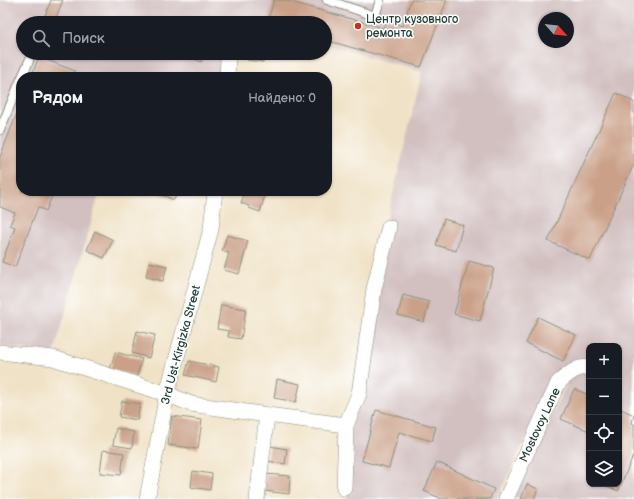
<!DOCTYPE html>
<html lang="ru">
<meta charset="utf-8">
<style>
:root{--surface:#171b24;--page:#20242c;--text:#f1f3f6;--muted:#9ea1a6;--line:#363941}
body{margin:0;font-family:"Balsamiq Sans",sans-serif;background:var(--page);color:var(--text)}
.controls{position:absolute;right:12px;bottom:12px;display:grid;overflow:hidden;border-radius:8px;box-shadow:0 1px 3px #0004}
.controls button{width:36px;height:36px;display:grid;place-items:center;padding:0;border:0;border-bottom:1px solid var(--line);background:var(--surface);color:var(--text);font:20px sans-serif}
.compass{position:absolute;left:538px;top:12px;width:36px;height:36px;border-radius:50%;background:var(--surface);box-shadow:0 1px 3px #0004;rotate:117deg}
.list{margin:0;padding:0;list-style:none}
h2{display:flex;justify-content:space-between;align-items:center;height:52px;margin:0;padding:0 16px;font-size:17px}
h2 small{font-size:13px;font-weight:400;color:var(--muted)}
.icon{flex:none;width:22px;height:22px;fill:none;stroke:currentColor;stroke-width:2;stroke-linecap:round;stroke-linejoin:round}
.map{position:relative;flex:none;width:634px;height:499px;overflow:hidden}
.search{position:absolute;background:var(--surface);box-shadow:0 1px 3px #0004;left:16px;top:16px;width:316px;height:44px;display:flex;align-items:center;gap:10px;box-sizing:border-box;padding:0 14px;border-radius:22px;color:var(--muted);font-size:15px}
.panel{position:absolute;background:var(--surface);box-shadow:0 1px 3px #0004;left:16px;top:72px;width:316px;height:124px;border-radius:16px}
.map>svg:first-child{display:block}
.industrial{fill:#d2bfc0;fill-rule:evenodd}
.building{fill:#caa088}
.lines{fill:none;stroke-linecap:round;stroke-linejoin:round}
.service-casing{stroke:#88907d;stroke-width:10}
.minor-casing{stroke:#88907d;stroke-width:16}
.service{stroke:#fff;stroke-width:8}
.minor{stroke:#fff;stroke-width:15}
.poi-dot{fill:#c8321e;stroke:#fff;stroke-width:1.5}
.labels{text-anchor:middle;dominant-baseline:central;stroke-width:3;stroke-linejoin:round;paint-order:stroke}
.poi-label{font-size:12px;fill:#1f3d34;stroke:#fff;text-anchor:start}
.street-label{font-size:12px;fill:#1f3d34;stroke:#fff}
</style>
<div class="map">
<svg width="634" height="499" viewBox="0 0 634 499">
<rect width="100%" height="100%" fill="#fff"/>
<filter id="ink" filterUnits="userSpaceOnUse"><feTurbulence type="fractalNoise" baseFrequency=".025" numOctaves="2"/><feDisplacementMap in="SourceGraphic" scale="8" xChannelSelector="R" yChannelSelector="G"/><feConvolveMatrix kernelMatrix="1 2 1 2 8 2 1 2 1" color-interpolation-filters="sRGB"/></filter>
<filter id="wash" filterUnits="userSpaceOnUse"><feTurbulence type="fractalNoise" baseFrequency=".012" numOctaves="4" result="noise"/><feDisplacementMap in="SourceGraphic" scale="16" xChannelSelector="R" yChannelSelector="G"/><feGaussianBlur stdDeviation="0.9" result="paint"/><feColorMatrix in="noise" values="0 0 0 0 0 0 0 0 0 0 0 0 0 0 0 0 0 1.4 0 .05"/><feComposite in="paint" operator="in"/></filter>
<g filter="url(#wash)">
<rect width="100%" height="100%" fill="#f0e2c6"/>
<path class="industrial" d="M0,0H634V499H512L566,385L554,379L497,499H346L348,488L351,425L386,224L422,72L325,44V23H254L226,15L225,23H23V53H223V58L221,77H21V191H100L54,353L0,346ZM544,18H568V42H544ZM589,346H619V484H589Z"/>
<g id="blocks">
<g class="building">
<polygon points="51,0 63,0 54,23 42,23"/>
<polygon points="274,0 284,0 383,28 387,20 402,26 411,0 447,0 421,67 325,40 325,23 267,23"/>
<polygon points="183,53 206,53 201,62"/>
<polygon points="248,53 264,53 263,62 247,60"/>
<polygon points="39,57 75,71 73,77 31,77"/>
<polygon points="616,93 634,102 634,164 590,260 548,241"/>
<polygon points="21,103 21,191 54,191 46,211 38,207 15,267 2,262 15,227 10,225 15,213 0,207 0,157"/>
<polygon points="157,191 178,191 174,200 157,193"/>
<polygon points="245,191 266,192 260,212 249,208 249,206 241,203"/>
<polygon points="444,219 463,225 456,251 436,245"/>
<polygon points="95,231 113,240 104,258 87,250"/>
<polygon points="227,235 248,241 239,274 224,270 229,253 222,251"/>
<polygon points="469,261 494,268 480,321 454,314"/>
<polygon points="149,262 167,266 163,281 146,277"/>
<polygon points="403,295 429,302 424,322 398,315"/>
<polygon points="221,305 246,309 241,339 228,337 229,331 217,329"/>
<polygon points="538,317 576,335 563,361 526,343"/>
<polygon points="137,331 155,335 149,358 132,353"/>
<polygon points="115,352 142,359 137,376 110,370"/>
<polygon points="189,361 219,367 216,382 185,375"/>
<polygon points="277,379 300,384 296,402 274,398"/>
<polygon points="574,389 589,395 589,431 561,419"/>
<polygon points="122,401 140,404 137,420 119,417"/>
<polygon points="619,408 634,415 632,423 634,424 634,454 618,491 602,484 619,484"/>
<polygon points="376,410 436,427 432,441 399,432 389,468 362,461"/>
<polygon points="172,416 202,420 198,449 168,445"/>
<polygon points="116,428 134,432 132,448 113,445"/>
<polygon points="270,446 287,449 285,464 267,461"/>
<polygon points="103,450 124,453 121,475 100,473"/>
<polygon points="437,462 494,489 490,499 442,499 424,491"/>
<polygon points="193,471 212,474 210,490 191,487"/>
<polygon points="266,474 290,476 289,494 264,491"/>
<polygon points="527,484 538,489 534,499 521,499"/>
</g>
</g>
</g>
<g filter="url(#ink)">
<use href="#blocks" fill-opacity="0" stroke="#88907d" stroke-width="1"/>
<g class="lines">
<g class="service-casing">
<g id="service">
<polyline points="327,0 375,16 380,0"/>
<polyline points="22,77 29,61"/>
<polyline points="0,130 21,79"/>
</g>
</g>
<g class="minor-casing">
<g id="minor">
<polyline points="227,77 228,59"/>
<polyline points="0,352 53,358 167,394 191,404 267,415 346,425"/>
<polyline points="344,488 346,425 359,394 374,289 389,227"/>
<polyline points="147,499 167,394 211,229 215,191"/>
<polyline points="257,499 267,415"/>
<path d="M506,499L558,383C566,376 577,365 589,368"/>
</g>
</g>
<use href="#service" class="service"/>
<use href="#minor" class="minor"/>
</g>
</g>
<circle class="poi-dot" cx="358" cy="26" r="4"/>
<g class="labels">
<g class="poi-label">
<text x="366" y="19">Центр кузовного<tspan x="366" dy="14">ремонта</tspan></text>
</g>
<g class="street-label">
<text transform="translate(181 345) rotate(-75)">3rd Ust-Kirgizka Street</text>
<text transform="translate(540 425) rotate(-65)">Mostovoy Lane</text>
</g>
</g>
</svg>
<div class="controls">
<button>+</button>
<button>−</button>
<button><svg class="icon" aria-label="locate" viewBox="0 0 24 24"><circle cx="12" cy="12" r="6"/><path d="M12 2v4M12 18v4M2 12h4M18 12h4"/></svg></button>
<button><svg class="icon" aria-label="layers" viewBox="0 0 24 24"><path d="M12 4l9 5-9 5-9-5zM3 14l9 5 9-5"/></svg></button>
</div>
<svg class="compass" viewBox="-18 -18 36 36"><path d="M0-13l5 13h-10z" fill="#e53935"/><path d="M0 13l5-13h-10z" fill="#9ea1a6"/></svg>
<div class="search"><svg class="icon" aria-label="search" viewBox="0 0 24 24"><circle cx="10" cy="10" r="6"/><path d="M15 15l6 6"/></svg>Поиск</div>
<section class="panel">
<h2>Рядом<small>Найдено: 0</small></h2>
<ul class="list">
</ul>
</section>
</div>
